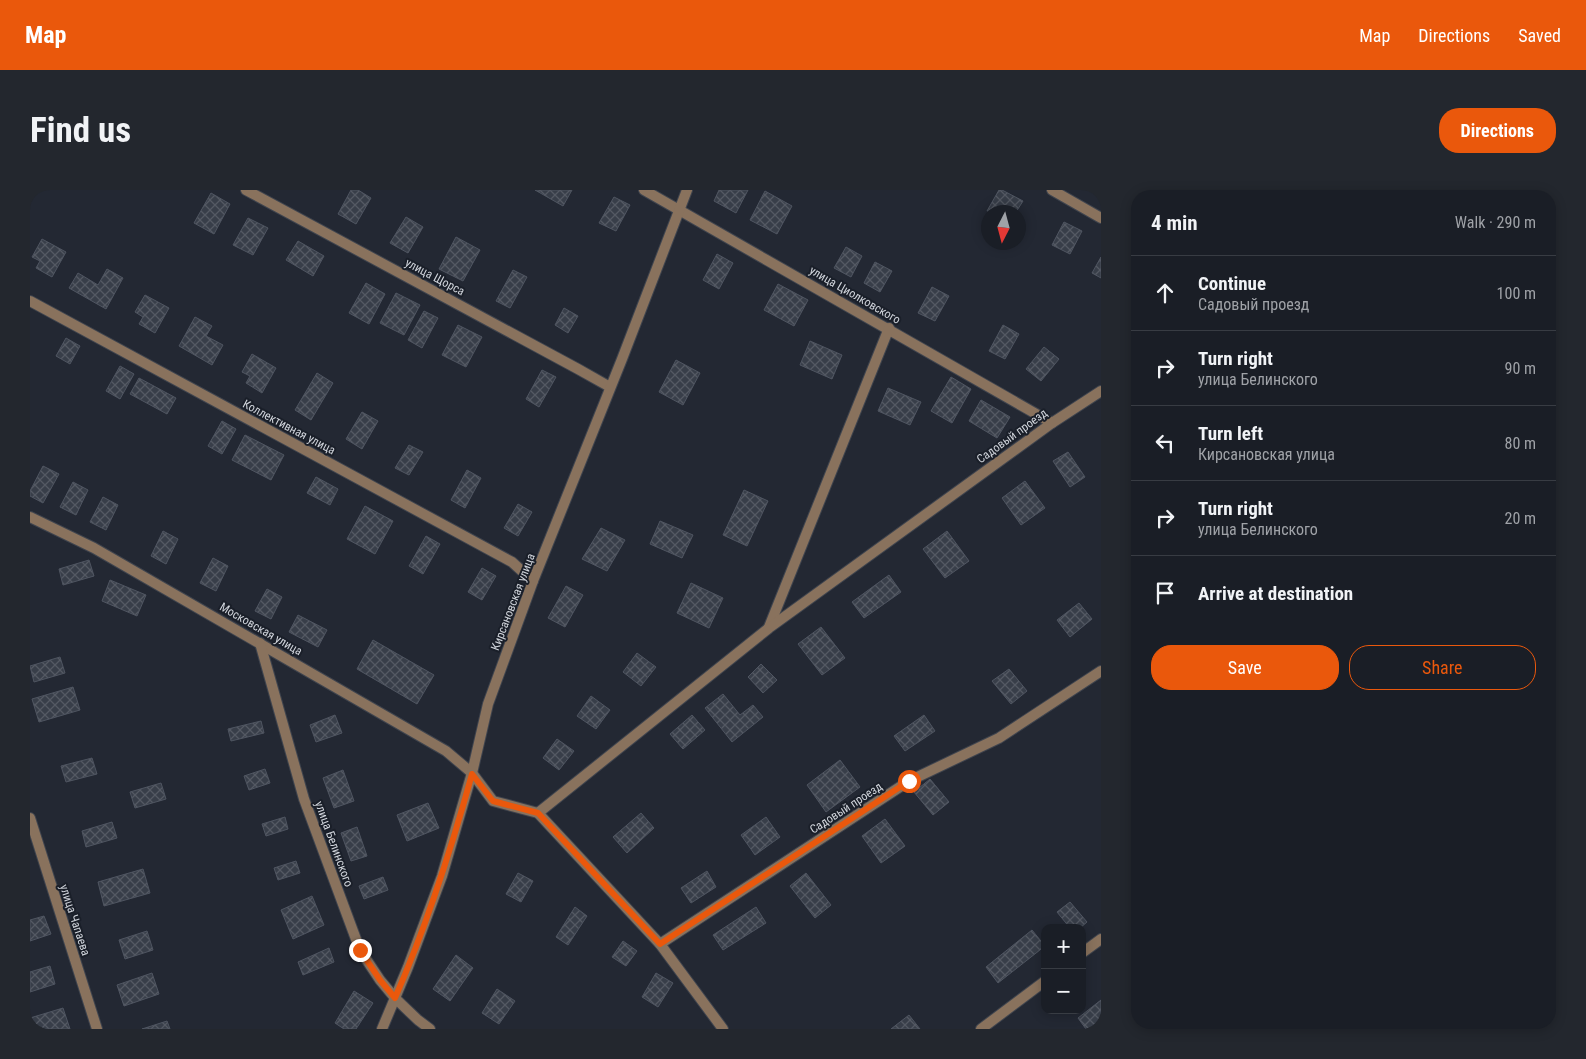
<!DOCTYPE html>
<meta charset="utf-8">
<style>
:root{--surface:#1a1e26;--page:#23272e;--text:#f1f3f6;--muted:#9fa2a7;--line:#383c43;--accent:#ea580c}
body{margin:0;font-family:"Roboto Condensed",sans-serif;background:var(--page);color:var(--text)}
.controls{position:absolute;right:15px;bottom:15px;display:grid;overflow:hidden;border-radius:10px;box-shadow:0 2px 12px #0003}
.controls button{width:45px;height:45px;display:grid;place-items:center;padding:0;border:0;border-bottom:1px solid var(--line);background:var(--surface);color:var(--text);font:25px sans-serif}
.compass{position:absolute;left:951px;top:15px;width:45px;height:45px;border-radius:50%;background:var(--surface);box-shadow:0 2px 12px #0003;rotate:186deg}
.stop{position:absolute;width:15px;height:15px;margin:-11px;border:4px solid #ea580c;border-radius:50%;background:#fff}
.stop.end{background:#ea580c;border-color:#fff;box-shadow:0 1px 5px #0008}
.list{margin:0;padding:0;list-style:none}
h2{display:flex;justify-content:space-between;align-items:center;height:65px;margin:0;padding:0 20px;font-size:21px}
h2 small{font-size:16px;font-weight:400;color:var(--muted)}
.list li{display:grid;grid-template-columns:32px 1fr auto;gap:15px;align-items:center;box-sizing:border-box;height:75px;padding:0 20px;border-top:1px solid var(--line)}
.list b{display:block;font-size:19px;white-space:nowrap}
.list p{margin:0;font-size:16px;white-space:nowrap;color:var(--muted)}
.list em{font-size:16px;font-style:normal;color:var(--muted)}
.actions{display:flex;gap:10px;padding:15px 20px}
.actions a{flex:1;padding:11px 0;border:1px solid var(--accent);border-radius:20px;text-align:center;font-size:18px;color:var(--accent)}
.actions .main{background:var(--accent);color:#fff}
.icon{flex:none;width:28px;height:28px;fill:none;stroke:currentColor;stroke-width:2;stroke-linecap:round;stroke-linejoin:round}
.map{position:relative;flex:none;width:1071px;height:839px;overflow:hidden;border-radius:20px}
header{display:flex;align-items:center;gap:30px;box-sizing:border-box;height:70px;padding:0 25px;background:var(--accent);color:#fff}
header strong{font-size:24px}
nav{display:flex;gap:28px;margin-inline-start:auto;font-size:18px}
.intro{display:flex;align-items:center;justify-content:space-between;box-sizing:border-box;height:120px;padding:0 30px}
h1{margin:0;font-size:35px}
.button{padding:12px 22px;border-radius:20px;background:var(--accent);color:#fff;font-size:18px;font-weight:700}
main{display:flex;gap:30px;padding:0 30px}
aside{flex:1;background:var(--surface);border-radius:20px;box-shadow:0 2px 12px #0003}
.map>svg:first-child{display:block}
.building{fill:url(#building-cross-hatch);stroke:#4f5561}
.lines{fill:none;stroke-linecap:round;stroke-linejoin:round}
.minor-casing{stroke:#3f444e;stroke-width:12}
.minor{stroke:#89725d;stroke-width:10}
.route{stroke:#ea580c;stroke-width:6}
.labels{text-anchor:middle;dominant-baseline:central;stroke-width:4;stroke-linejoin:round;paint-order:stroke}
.street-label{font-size:12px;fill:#d1d5dc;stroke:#1a1f29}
</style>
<header>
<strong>Map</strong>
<nav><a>Map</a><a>Directions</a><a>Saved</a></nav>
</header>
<div class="intro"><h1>Find us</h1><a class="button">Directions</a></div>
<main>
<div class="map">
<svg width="1071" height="839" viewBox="0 0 1071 839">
<defs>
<pattern id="building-cross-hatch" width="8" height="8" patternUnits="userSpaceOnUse" patternTransform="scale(1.25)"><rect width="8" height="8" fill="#383e49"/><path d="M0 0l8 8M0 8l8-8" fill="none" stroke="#545963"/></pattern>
</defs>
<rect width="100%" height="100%" fill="#232833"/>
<g class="building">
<polygon points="321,0 328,0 341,8 326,34 308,24"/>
<polygon points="505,0 542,0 533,16"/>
<polygon points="689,0 718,0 706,23 684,11"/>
<polygon points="969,0 972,0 993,11 986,22 957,21"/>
<polygon points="735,1 762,16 747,44 720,30"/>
<polygon points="181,3 200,14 184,44 164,33"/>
<polygon points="584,7 600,15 586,41 569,33"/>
<polygon points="376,27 393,37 378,63 360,53"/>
<polygon points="218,28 238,38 223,65 203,55"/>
<polygon points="1034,32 1052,41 1040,64 1022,55"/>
<polygon points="426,47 450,60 433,91 409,79"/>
<polygon points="12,49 36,62 22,87 6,78 10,71 2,67"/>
<polygon points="268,51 294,66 283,86 256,70"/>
<polygon points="816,57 832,66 821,87 804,78"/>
<polygon points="687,64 703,73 689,99 673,90"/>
<polygon points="1071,67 1071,88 1062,83"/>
<polygon points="845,72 862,81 850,102 834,93"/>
<polygon points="77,79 93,88 76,119 39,98 48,83 68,95"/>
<polygon points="483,80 497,87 480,118 466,111"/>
<polygon points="336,93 355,104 339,134 319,123"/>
<polygon points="748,94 778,110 764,136 734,120"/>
<polygon points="902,97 919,106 905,131 888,123"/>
<polygon points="366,103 390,115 374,145 350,133"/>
<polygon points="115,105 139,118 125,143 109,134 113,127 105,122"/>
<polygon points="534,118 548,126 538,143 525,135"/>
<polygon points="394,121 408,128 392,158 378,150"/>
<polygon points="165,127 182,136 176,146 193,155 182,175 149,156"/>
<polygon points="428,135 452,147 436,177 412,165"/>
<polygon points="973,135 989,144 975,169 959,161"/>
<polygon points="36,148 50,156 40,174 26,166"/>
<polygon points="780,151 812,165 802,189 770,175"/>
<polygon points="1014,157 1029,169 1011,191 996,179"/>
<polygon points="222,164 246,178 232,203 216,193 220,186 212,182"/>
<polygon points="646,170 670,183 653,215 629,202"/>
<polygon points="90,176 104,184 90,209 76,201"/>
<polygon points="512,180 526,187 509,217 496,209"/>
<polygon points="287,183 303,193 281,230 265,220"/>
<polygon points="921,187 941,199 922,233 901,221"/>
<polygon points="109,188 146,208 137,224 100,204"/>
<polygon points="858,198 891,212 880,235 848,221"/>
<polygon points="951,210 980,227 967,248 939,231"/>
<polygon points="332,222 348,231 332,259 316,249"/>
<polygon points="192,231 206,239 192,264 178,256"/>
<polygon points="215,245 254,265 241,290 202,270"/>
<polygon points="379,255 393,262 379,285 365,278"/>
<polygon points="1038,262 1055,287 1040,297 1023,271"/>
<polygon points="13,276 29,284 13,313 0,306 0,301"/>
<polygon points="437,280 451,288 435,318 421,310"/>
<polygon points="286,287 308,299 300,315 277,303"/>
<polygon points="995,291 1015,318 991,335 972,308"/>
<polygon points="43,292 58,300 46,325 30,317"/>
<polygon points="714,300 738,311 717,356 693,345"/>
<polygon points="73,307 88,315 76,340 60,332"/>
<polygon points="488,314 502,322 488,346 474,338"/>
<polygon points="335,316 363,331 345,364 317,349"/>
<polygon points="630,331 663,345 652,368 620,354"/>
<polygon points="571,338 595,350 577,381 552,369"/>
<polygon points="133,341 148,349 136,374 121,366"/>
<polygon points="917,341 939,371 915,388 893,359"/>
<polygon points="396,346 410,354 393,384 379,376"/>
<polygon points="183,368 198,376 186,401 170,393"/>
<polygon points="59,370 64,386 33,395 29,379"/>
<polygon points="452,378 466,386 452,410 438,402"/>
<polygon points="859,385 871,402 834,428 822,412"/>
<polygon points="80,390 116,405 107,426 72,411"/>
<polygon points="661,393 693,408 679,438 647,423"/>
<polygon points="536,396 553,405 535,437 518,428"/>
<polygon points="237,399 252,407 241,429 225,421"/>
<polygon points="1049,413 1062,429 1040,447 1027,430"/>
<polygon points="268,425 297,440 288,457 259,442"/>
<polygon points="791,437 815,468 792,485 768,454"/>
<polygon points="343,450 404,485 387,514 327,479"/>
<polygon points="607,463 626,477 611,496 593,482"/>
<polygon points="30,467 35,483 4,492 0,476"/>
<polygon points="731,474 747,490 733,503 718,487"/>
<polygon points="979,479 997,501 981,514 962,491"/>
<polygon points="43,497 50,520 9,532 2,509"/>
<polygon points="693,504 710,525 723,515 733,527 702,552 675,518"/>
<polygon points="561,506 580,520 566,539 547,526"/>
<polygon points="305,525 312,543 286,552 280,535"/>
<polygon points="662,525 675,540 653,559 640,544"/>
<polygon points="894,525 905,541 875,561 864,546"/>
<polygon points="231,531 234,543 201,551 198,539"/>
<polygon points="527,549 544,561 529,580 513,568"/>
<polygon points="62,568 67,584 36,592 31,576"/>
<polygon points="810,570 830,597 796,622 777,595"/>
<polygon points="235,579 240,593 219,600 214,586"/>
<polygon points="313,580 324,611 304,618 293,588"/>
<polygon points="900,589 919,612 903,625 884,602"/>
<polygon points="131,593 136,609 105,618 100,602"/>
<polygon points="398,613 409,638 377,651 367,625"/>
<polygon points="611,623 624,638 597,663 583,647"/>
<polygon points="255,627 258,639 236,646 232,634"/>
<polygon points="736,627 750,647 725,665 711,645"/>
<polygon points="855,629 875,656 851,673 832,646"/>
<polygon points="82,632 87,648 56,657 52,641"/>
<polygon points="327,637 337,666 321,671 311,643"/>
<polygon points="266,671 270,683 248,690 244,678"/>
<polygon points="113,679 120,703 74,716 68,692"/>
<polygon points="677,681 686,697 661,713 651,698"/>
<polygon points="488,683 503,691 491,712 476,704"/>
<polygon points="776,683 801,715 785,728 760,696"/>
<polygon points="353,687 358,700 334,709 329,696"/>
<polygon points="282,706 294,735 263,749 251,720"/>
<polygon points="1040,712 1057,732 1050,738 1040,738 1027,722"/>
<polygon points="545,717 557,726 538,755 526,747"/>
<polygon points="726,717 736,733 693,760 683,745"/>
<polygon points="14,726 21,744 0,751 0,730"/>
<polygon points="1002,740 1015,756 968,793 956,777"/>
<polygon points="117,741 123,760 95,769 89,750"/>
<polygon points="593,751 607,761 596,776 582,767"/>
<polygon points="299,758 304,772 273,785 268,772"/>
<polygon points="426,765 443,778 420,811 403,799"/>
<polygon points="20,776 25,794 0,802 0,782"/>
<polygon points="122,783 129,804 94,816 87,795"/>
<polygon points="626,783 643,793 628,817 612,807"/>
<polygon points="467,799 485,811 469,834 452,823"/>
<polygon points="324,801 343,813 326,839 314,839 305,833"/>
<polygon points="1071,810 1071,839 1056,839 1048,828"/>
<polygon points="33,818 40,839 0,839 0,828"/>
<polygon points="879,825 890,839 861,839"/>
<polygon points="137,831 140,839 112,839"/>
</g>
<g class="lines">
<g class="minor-casing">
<g id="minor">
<polyline points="216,0 548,179 580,197"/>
<polyline points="614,0 1022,233"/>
<polyline points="1022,0 1071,28"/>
<polyline points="0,111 482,372 503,391"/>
<polyline points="0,327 64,358 416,561 442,583 463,611 508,623 630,754 693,839"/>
<polyline points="739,437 859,138"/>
<polyline points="230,453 274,609 330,760 350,790 365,808 388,830 400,839"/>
<polyline points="508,623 739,438 1022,233 1071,201"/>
<polyline points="0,628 67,839"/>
<polyline points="630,754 879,591 969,548 1071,481"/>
<polyline points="1052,763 1071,749"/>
<polyline points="352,839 378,777 412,686 442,583 458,514 503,391 592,169 657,0"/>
<polyline points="951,839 1015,791"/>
</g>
</g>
<use href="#minor" class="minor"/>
</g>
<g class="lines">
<path class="route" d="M330,760L350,790L365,808C397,735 421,660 442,584L463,611L508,623L630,754L879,591"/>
</g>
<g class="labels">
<g class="street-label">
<text transform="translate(405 87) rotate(28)">улица Щорса</text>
<text transform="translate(825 105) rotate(30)">улица Циолковского</text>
<text transform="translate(259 237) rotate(28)">Коллективная улица</text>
<text transform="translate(982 246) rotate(-36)">Садовый проезд</text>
<text transform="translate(483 412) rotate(-69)">Кирсановская улица</text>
<text transform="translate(231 439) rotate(30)">Московская улица</text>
<text transform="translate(816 618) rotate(-33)">Садовый проезд</text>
<text transform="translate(304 654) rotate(70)">улица Белинского</text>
<text transform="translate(45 730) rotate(72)">улица Чапаева</text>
</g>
</g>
</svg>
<div class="controls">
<button>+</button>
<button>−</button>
</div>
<svg class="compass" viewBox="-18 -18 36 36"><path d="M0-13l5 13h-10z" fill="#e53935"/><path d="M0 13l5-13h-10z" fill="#9fa2a7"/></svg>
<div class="stop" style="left:879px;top:591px"></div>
<div class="stop end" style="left:330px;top:760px"></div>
</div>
<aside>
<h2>4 min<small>Walk · 290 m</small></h2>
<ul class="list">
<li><svg class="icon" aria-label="ahead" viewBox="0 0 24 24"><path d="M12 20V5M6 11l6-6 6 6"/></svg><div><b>Continue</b><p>Садовый проезд</p></div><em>100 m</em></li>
<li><svg class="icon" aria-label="right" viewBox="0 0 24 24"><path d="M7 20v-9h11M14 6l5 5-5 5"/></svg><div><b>Turn right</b><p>улица Белинского</p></div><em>90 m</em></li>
<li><svg class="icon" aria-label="left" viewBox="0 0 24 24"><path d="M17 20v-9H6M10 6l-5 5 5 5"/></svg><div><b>Turn left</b><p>Кирсановская улица</p></div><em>80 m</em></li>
<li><svg class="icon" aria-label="right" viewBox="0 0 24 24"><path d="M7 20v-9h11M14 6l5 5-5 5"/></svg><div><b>Turn right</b><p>улица Белинского</p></div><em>20 m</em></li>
<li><svg class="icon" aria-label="arrive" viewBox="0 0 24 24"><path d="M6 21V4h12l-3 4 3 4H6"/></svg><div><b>Arrive at destination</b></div></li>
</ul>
<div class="actions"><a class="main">Save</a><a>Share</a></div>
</aside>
</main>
